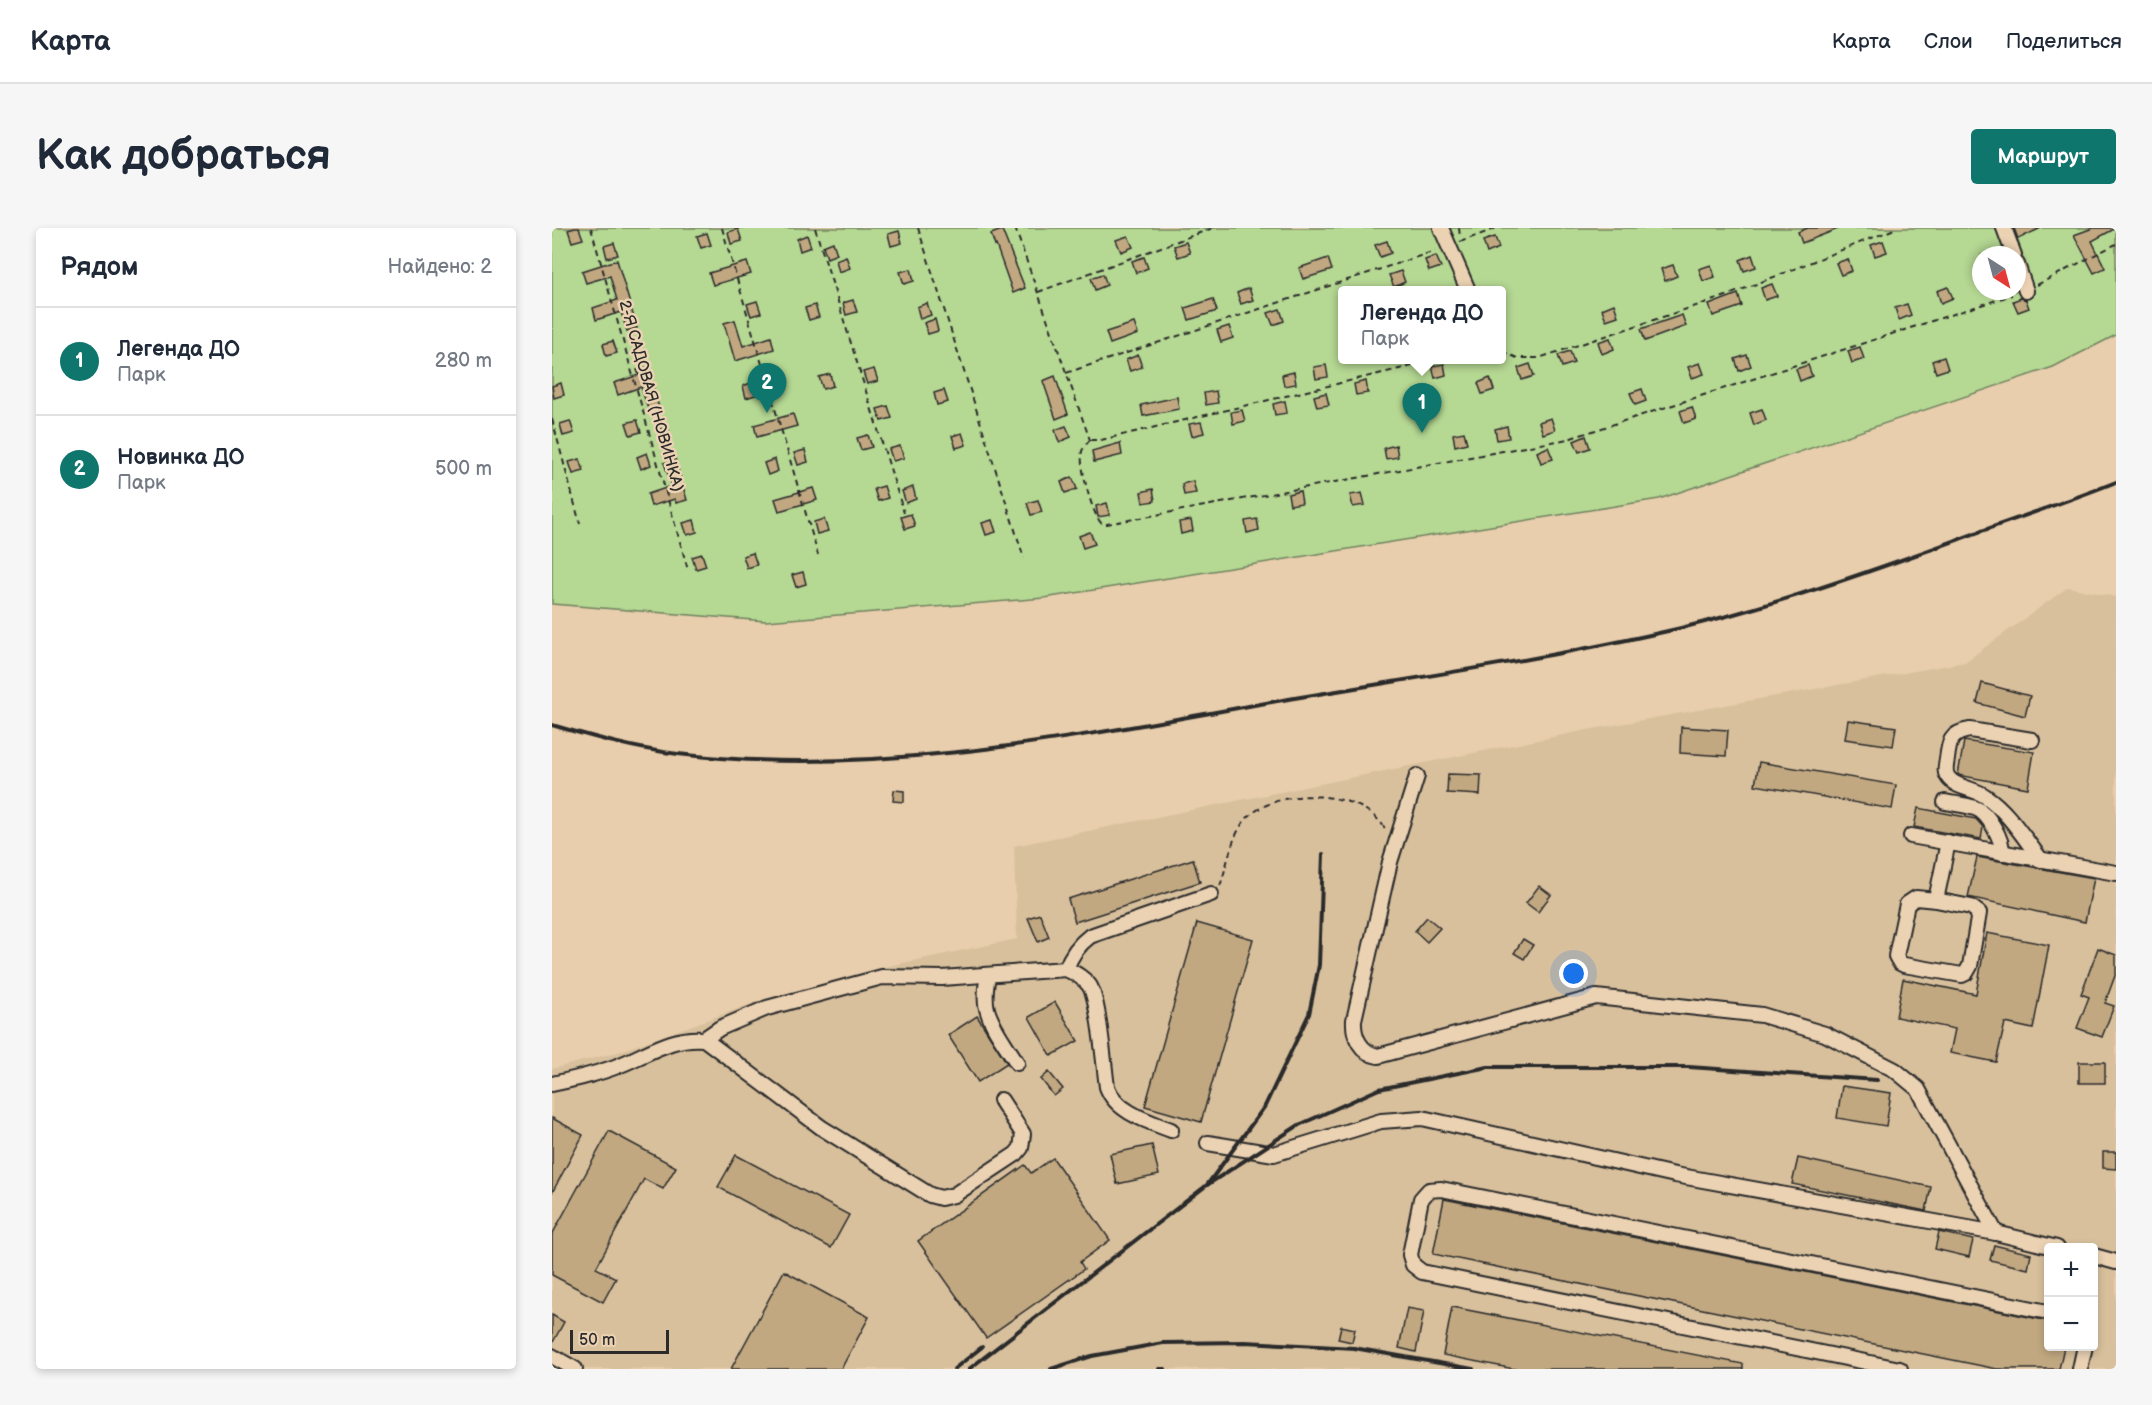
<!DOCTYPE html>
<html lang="ru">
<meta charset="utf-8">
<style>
:root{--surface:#fff;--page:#f6f6f7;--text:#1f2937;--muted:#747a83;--line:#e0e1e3;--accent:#0f766e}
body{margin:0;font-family:"Balsamiq Sans",sans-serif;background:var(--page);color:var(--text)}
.controls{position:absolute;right:18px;bottom:18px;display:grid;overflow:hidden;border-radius:6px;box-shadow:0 3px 9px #0003}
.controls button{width:54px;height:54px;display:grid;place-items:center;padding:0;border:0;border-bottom:2px solid var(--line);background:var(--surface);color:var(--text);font:30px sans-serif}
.compass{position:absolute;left:1420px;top:18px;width:54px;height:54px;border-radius:50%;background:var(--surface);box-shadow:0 3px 9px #0003;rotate:144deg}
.scale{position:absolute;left:18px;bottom:15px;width:99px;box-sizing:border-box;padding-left:6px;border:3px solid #2b2b2b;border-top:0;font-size:16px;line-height:21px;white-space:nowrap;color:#2b2b2b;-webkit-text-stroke:4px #ebd2b3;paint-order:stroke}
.you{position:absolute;left:1022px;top:746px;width:21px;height:21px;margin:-15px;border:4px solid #fff;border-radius:50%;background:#1a73e8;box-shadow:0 0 0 9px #1a73e833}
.badge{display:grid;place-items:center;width:39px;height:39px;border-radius:50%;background:var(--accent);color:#fff;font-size:20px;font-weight:700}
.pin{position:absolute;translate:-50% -50px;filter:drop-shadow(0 2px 3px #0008)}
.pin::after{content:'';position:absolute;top:32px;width:21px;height:18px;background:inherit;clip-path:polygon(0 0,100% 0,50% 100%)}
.popup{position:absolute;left:786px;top:58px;width:168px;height:78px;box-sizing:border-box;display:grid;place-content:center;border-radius:6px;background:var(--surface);filter:drop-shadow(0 2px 4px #0005);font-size:20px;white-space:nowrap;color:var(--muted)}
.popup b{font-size:22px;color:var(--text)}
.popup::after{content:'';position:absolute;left:50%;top:100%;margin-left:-12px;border:12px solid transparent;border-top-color:var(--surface)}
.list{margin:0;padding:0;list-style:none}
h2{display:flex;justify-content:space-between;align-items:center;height:78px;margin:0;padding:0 24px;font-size:26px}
h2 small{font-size:20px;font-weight:400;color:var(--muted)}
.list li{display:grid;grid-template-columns:39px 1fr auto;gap:18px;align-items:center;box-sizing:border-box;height:108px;padding:0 24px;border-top:2px solid var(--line)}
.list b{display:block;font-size:22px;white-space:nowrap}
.list p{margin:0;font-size:20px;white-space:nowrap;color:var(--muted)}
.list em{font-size:20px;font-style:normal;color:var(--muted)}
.map{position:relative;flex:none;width:1564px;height:1141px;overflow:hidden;border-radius:6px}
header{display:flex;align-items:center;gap:36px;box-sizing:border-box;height:84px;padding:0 30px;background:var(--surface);border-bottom:2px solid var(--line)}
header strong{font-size:28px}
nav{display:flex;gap:33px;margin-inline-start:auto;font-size:21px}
.intro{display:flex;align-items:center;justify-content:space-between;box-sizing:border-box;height:144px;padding:0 36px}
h1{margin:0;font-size:42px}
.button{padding:15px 27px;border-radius:6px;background:var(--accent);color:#fff;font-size:21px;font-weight:700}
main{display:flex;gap:36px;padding:0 36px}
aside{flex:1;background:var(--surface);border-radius:6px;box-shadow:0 3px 9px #0003}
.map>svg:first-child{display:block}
.built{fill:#d8c09d;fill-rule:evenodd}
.green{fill:#b5d893;stroke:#70825f;stroke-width:1.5;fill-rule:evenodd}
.building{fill:#c1a881;stroke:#2b2b2b;stroke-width:1.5}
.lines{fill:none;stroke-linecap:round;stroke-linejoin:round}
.minor-casing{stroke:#2b2b2b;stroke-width:18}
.path{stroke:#2b2b2b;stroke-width:2;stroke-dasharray:6 4.5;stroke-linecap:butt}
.minor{stroke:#ebd2b3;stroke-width:14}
.rail{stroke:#2b2b2b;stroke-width:4}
.labels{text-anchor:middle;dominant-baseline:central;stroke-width:5;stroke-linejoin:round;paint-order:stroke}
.street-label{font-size:16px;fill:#2b2b2b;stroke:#ebd2b3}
</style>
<header>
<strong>Карта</strong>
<nav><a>Карта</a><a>Слои</a><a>Поделиться</a></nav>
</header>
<div class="intro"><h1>Как добраться</h1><a class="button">Маршрут</a></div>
<main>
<aside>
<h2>Рядом<small>Найдено: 2</small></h2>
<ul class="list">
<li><span class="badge">1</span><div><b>Легенда ДО</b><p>Парк</p></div><em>280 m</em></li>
<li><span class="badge">2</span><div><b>Новинка ДО</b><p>Парк</p></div><em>500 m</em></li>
</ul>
</aside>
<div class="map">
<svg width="1564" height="1141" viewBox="0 0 1564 1141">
<rect width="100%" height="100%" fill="#e8ceac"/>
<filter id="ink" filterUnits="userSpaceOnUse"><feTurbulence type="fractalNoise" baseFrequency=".0167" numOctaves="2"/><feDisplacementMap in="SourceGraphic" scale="12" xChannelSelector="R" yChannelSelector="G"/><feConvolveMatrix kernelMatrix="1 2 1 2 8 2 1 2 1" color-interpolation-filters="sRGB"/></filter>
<g filter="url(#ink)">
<path class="built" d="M1516,359L1564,369V1141H0V841L66,824L213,771L327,740L465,711L462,618L1035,502L1413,434ZM1496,1020H1542V1118H1496Z"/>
<path class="green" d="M0,0H1564V107L1501,139L1107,271L492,370L214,393L0,376ZM1429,27H1465V63H1429ZM790,62H950V132H790Z"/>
<g class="building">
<polygon points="23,0 27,0 31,11 20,14 16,2"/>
<polygon points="1256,0 1286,0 1286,1 1250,15 1246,4"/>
<polygon points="1462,0 1489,0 1466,11"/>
<polygon points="1541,0 1564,0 1540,13 1553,40 1542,45 1522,7"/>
<polygon points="186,1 190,13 179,16 176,4"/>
<polygon points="450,2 473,60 461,65 444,17 443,18 439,6"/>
<polygon points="347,3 350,15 339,18 336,6"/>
<polygon points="155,5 159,17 149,20 145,8"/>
<polygon points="255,7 259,19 248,23 245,11"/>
<polygon points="576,8 581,19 569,24 564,12"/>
<polygon points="943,9 947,20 935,25 931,13"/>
<polygon points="835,13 839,25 828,29 823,17"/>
<polygon points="1331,13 1335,24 1323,28 1319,17"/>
<polygon points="281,14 285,26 275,30 271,18"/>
<polygon points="634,14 638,25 626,29 622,18"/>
<polygon points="62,15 66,27 55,30 52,18"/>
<polygon points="1200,27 1204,39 1192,43 1188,32"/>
<polygon points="294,28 298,40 287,44 284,32"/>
<polygon points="884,28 889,39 877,43 873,32"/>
<polygon points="592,29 596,40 584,45 580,33"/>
<polygon points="776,30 780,42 751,51 747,40"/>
<polygon points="1296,31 1300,43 1289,47 1284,35"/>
<polygon points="65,32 85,100 75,103 69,84 44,92 41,80 65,72 58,48 34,55 30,43"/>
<polygon points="195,34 199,46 161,57 157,45"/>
<polygon points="1121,37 1125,48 1113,53 1109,41"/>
<polygon points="1159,37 1163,49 1151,53 1147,41"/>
<polygon points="359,41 362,53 352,56 348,44"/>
<polygon points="849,43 853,54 842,59 837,47"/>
<polygon points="551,46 555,57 543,62 539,50"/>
<polygon points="1220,56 1225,68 1213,72 1209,60"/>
<polygon points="1396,59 1401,70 1389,75 1385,63"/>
<polygon points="697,60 701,72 689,76 685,65"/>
<polygon points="1186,66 1190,78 1161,88 1157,77"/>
<polygon points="1469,70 1474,72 1477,80 1466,84 1461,73"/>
<polygon points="661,71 665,83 637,92 633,80"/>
<polygon points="301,72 305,84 294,87 291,75"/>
<polygon points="205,73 209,85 199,88 195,76"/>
<polygon points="375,75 379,87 368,91 365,79"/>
<polygon points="1062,76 1066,88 1054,92 1050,81"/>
<polygon points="1355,76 1359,87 1347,92 1343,80"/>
<polygon points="263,77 267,89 257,92 253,80"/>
<polygon points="728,81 732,93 721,97 716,85"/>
<polygon points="1130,87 1134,98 1093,113 1089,101"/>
<polygon points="383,91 386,103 376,106 372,95"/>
<polygon points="183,92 191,118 219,109 222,121 183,133 172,95"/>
<polygon points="582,95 586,106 558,116 554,104"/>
<polygon points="677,98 681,110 669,114 665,102"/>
<polygon points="1058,110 1062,121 1050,126 1046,114"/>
<polygon points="61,113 65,125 54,128 51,116"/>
<polygon points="1308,119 1312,131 1300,135 1296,123"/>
<polygon points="1018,123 1022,135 1010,139 1006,127"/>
<polygon points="586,127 590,139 578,143 574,132"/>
<polygon points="1195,127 1199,138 1187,143 1183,131"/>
<polygon points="1392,129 1396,141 1384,145 1380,133"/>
<polygon points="1148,135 1152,146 1140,150 1136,139"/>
<polygon points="892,136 894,147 883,150 880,138"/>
<polygon points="978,136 982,148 970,152 966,140"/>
<polygon points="774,137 776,149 764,151 762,139"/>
<polygon points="1256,137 1260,148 1248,153 1244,141"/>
<polygon points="96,139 107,180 97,184 89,159 66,167 62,155 87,147 85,142"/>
<polygon points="322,141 326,153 315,156 311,144"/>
<polygon points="742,144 744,156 732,158 730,147"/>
<polygon points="278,146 281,158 271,161 267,149"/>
<polygon points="229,148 233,160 223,163 222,161 194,170 191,158 201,154 202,157"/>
<polygon points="503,148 516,186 504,191 491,153"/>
<polygon points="938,150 942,162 930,166 926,155"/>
<polygon points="814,153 816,165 804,167 802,156"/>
<polygon points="9,155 12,167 2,170 0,158"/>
<polygon points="1090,161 1094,173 1083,177 1078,165"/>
<polygon points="392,162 396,174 385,177 382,165"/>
<polygon points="664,163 666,175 654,177 652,165"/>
<polygon points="774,165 777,177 765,179 762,168"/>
<polygon points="625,169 627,181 591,188 589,177"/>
<polygon points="733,173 735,185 723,187 721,176"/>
<polygon points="336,178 340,190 329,193 325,181"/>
<polygon points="1140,179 1144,191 1132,195 1128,183"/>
<polygon points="1210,181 1214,192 1202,197 1198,185"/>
<polygon points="690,182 693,193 681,196 679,184"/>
<polygon points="241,186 245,198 205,209 202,197"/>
<polygon points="999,190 1003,202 991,206 987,194"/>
<polygon points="85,192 89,204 78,207 74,195"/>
<polygon points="18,193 22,205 11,208 8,196"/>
<polygon points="649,194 652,205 640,208 637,196"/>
<polygon points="514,198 519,209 507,214 503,202"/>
<polygon points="955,198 957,210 945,212 943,201"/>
<polygon points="116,199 119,211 109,214 105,202"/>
<polygon points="912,204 915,215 903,218 901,206"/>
<polygon points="410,205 414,217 404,220 400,208"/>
<polygon points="316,207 320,219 309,222 305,210"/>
<polygon points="1034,208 1038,220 1027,224 1022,213"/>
<polygon points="568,215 570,227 542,234 540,223"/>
<polygon points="844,217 846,229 834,231 832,220"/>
<polygon points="348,218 352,230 341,233 337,221"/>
<polygon points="996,219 1001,231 989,235 985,224"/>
<polygon points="253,222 256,234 246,237 242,225"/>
<polygon points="95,225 99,237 89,241 85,229"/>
<polygon points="28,231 32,243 21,246 17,234"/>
<polygon points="123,231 135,272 124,275 123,271 99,278 96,266 120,258 112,235"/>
<polygon points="223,231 226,243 216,247 212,235"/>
<polygon points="520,249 525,261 513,265 509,254"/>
<polygon points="641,253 644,265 632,267 630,256"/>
<polygon points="332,258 336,270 326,273 322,261"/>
<polygon points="361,259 364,271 354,275 350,263"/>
<polygon points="261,260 265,272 227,283 223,271"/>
<polygon points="601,261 603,273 591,275 589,264"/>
<polygon points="748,263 750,275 738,277 736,266"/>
<polygon points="810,265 813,277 801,279 798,267"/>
<polygon points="486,272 490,284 479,287 475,275"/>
<polygon points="555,275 558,287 546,289 544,278"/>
<polygon points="359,286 363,298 353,301 349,289"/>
<polygon points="272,291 276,303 265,306 262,294"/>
<polygon points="705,291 707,302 695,305 693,293"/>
<polygon points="142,292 145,304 135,307 131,295"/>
<polygon points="440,292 444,304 434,307 430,295"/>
<polygon points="639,292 641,303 629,306 627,294"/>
<polygon points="538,304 543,316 531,320 527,308"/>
<polygon points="201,325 205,337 195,340 191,328"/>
<polygon points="150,326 154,338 144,341 140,329"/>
<polygon points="251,344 254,356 244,359 240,347"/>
<polygon points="1430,455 1478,468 1473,488 1425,475"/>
<polygon points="1296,492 1344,499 1341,518 1293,511"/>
<polygon points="1129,499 1176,502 1174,528 1128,525"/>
<polygon points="1412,513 1482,524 1476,560 1406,547"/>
<polygon points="1207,534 1344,557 1340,581 1203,557"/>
<polygon points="896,546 929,547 928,567 895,565"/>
<polygon points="342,562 352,563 352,574 341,573"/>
<polygon points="1366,580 1424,591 1431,599 1429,611 1362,599"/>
<polygon points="1425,629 1542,650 1533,694 1416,669"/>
<polygon points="641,631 648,654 523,694 516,671"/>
<polygon points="987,658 999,667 986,684 974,675"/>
<polygon points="488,686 497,709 486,714 476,690"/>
<polygon points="875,689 888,700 875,714 863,703"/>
<polygon points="645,695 701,711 649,894 593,878"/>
<polygon points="1435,705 1497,717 1481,801 1453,795 1444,834 1398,825 1403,801 1344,789 1351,751 1424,766"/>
<polygon points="971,711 981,717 972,731 962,725"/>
<polygon points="1546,720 1564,727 1564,745 1553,775 1562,778 1550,809 1525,800 1537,769 1529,766"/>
<polygon points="503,774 526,813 499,828 477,789"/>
<polygon points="425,788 455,835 426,854 396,807"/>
<rect x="1527" y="834" width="26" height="21"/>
<polygon points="497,844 511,861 502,868 489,851"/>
<polygon points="1290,858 1339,865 1334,898 1285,890"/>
<polygon points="0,890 31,907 0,965"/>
<polygon points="57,903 124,939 111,961 92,951 44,1040 64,1050 51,1074 0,1047 0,1007"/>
<polygon points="600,917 607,947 565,956 558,926"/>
<polygon points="1551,924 1564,924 1564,941 1551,940"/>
<polygon points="184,927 297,987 279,1020 166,959"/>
<polygon points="501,930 558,1012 528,1034 532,1041 434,1110 366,1013 473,937 479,945"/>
<polygon points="1246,930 1379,959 1374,983 1240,956"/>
<polygon points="892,971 1497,1093 1497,1119 1512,1119 1507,1141 1445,1141 881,1026"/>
<polygon points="1387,1004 1421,1012 1417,1029 1383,1021"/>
<polygon points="1442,1017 1479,1026 1476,1041 1438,1032"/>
<polygon points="232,1043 317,1089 289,1141 179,1141"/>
<polygon points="900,1079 1191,1136 1191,1141 962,1141 891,1127"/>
<polygon points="855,1080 872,1083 864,1124 847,1120"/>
<polygon points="0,1087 12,1094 0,1116"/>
<polygon points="789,1098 803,1101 800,1114 786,1111"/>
</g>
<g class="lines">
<g class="minor-casing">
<g id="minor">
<polyline points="889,0 916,62"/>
<polyline points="1452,0 1462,27"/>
<polyline points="1465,36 1474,63"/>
<path d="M1480,512L1418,502C1398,505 1397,514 1395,531C1394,538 1392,544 1396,549C1402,559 1423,561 1433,568C1456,583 1472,610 1489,632"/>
<path d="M865,548L838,634L802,792C801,809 809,825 826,828L1044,769L1210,787L1273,806L1343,842L1366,861L1444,1005"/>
<path d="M1393,574C1403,576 1414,577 1423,580C1436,584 1451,612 1450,625"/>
<polyline points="1359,608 1564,645"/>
<polyline points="1384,672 1364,670 1355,676 1344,728 1348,735 1352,737 1410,747 1414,745 1418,738 1427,685 1419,679 1384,672 1396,614"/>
<path d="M514,741C519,727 526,717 538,708L659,666"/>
<path d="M436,747C434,758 432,770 435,781C440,800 455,818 465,835"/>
<path d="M152,811L168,800L215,780L330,749L390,750L514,741C523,745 531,749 537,757C547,770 552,839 555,859C564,884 595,893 619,902"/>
<path d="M0,856C23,851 46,846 68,837C96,826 120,808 152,811L270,900L378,967L389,970L402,967L464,926L469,920L471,906L449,872"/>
<polyline points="656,915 722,926 829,893 870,890 1123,947 1444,1005 1505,1020"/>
<polyline points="1542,1028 1564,1034"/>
<polyline points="0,1128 23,1141"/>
<polyline points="1348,1141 870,1044 861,1037 858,1027 869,971 877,962 889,961 1496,1084"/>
<polyline points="1528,1141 1533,1118"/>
</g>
</g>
<g class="path">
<polyline points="39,0 136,342"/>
<polyline points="170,0 266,327"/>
<polyline points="263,0 352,285"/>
<polyline points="366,0 472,330"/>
<polyline points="463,0 538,212"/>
<polyline points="907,0 908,9"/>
<polyline points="908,14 945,0"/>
<polyline points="1485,57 1564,16"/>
<polyline points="486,64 661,0"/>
<polyline points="950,123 965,130 987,130 1174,68 1345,0"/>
<polyline points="514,145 883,23"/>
<polyline points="0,191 28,296"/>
<path d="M538,212C535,215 532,219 530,223C527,237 540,287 550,296H555L1016,211L1460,67"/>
<polyline points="538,212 549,212 885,132"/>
<path d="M668,658C676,636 679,606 696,589C729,558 810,561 834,602"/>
</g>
<use href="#minor" class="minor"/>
<g class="rail">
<path d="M0,497C41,509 83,521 126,526C327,550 528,508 725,473C860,450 996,431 1129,400C1223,377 1314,345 1405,312C1458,292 1512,275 1564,254"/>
<polyline points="655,957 747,897 827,861 936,839 1137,839 1325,852"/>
<polyline points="402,1141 430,1119"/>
<polyline points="417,1141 655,957 713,878 757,786 767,737 771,626"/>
<polyline points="499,1141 540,1128 611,1115 693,1114 802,1120 921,1141"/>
<polyline points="607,1141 613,1141"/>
</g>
</g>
</g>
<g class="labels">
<g class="street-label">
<text transform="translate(99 168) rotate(74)">2-Я САДОВАЯ (НОВИНКА)</text>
</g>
</g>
</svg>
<div class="controls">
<button>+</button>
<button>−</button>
</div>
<svg class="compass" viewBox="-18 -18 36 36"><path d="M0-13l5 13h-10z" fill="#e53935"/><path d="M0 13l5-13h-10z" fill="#747a83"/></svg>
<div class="scale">50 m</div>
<div class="you"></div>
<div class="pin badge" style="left:870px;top:205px">1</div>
<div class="popup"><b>Легенда ДО</b>Парк</div>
<div class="pin badge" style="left:215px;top:185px">2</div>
</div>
</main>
